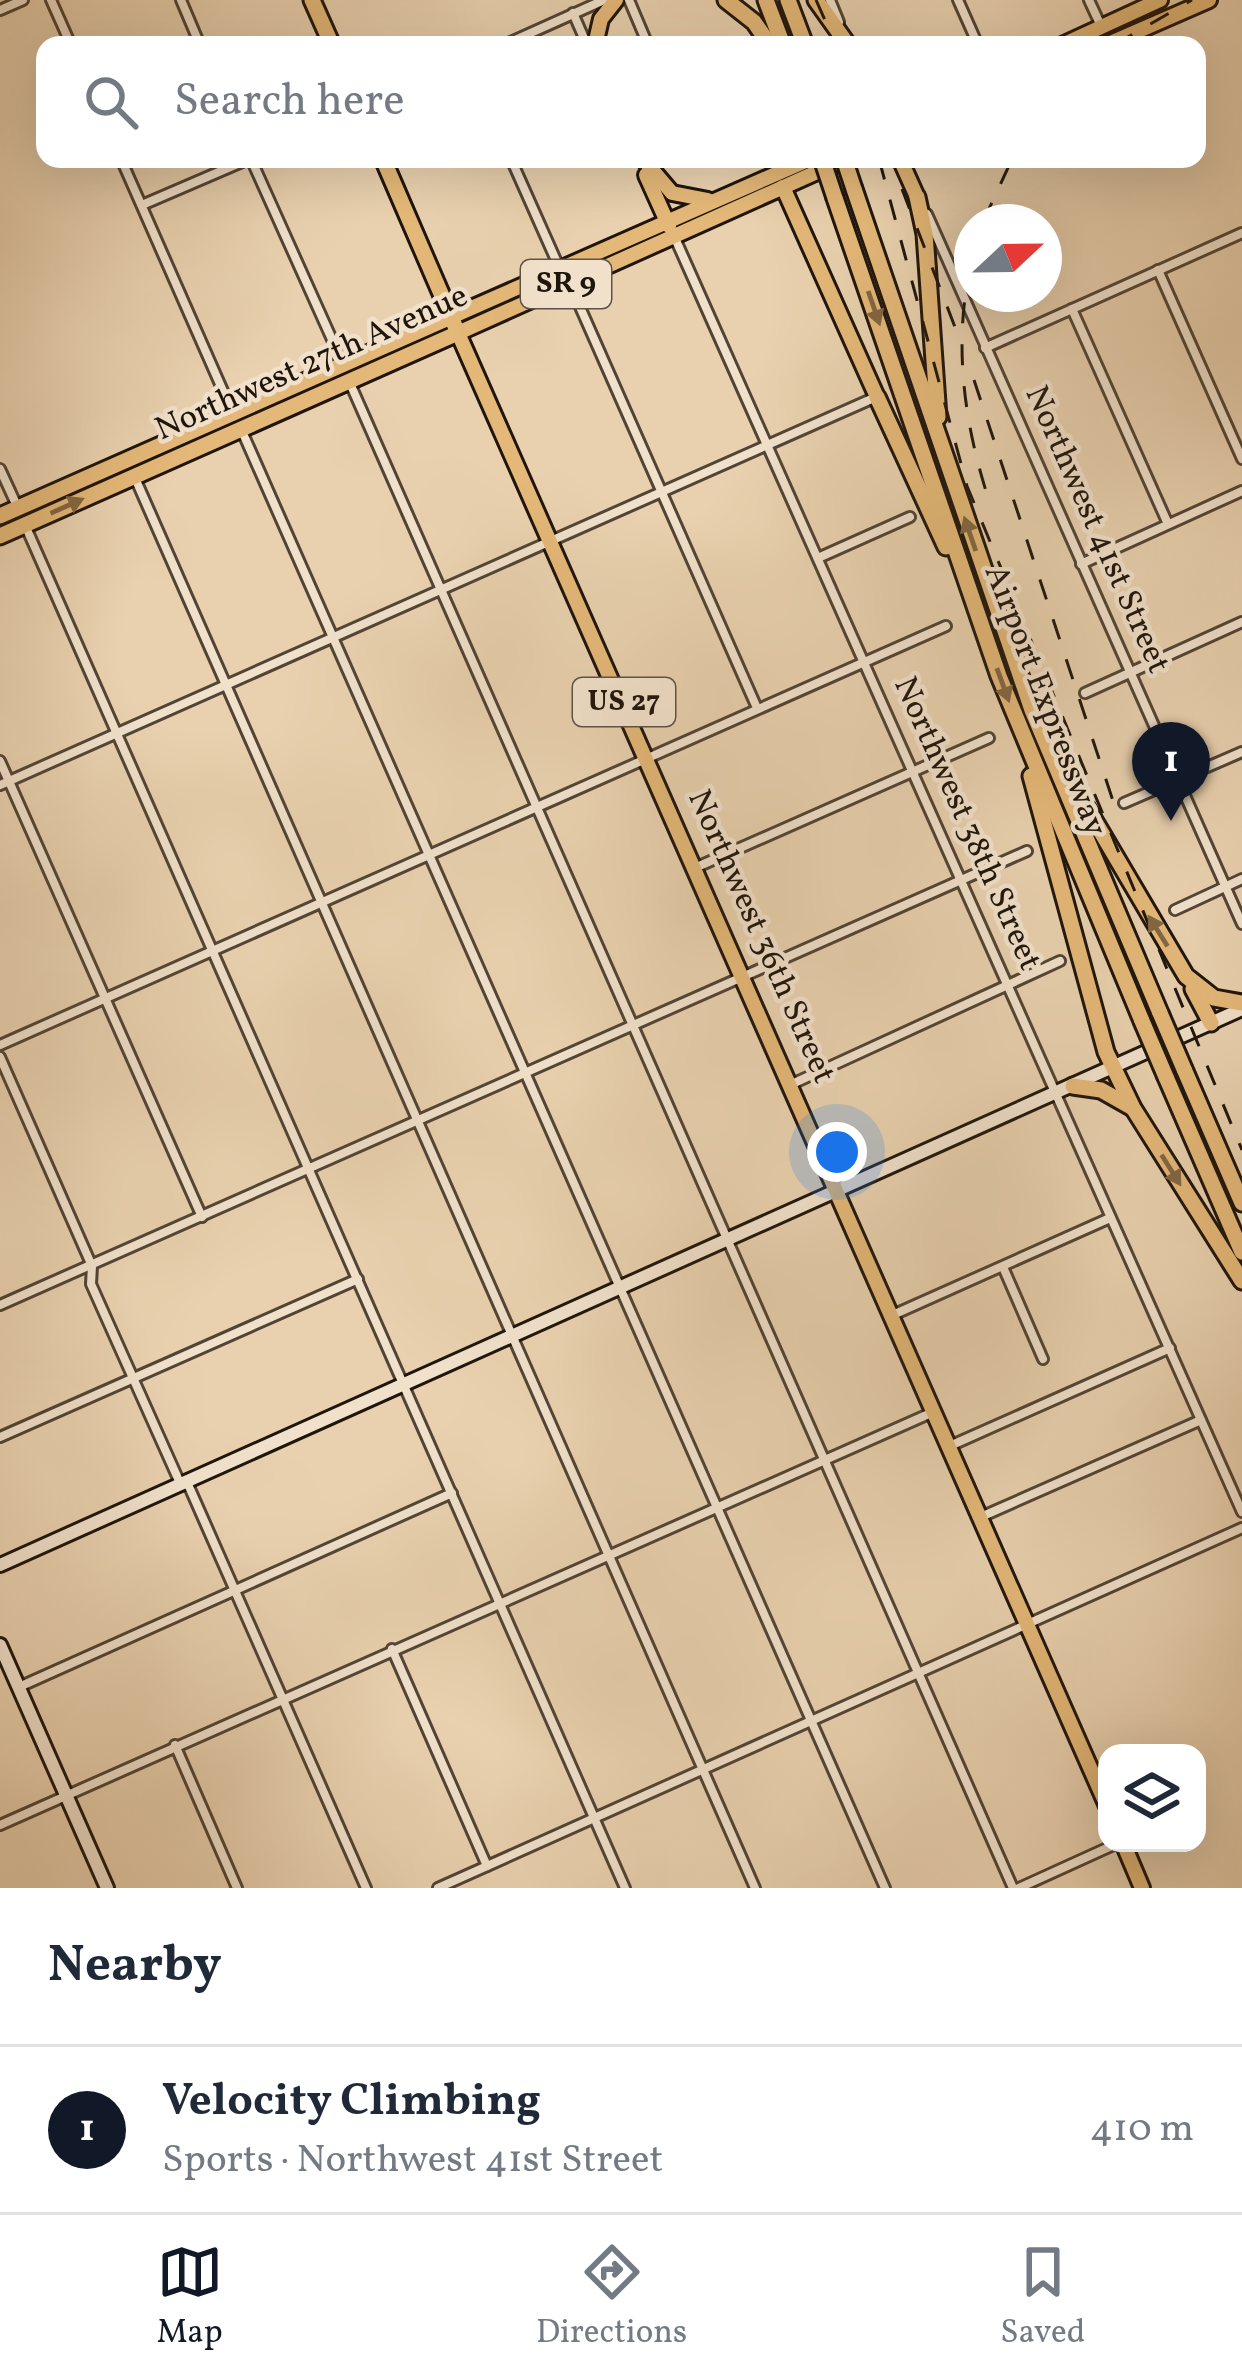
<!DOCTYPE html>
<meta charset="utf-8">
<style>
:root{--surface:#fff;--page:#f2f2f3;--text:#1f2937;--muted:#747a83;--line:#e0e1e3;--accent:#111827}
body{margin:0;font-family:Vollkorn,serif;background:var(--page);color:var(--text)}
.controls{position:absolute;right:36px;bottom:36px;display:grid;overflow:hidden;border-radius:24px;box-shadow:0 12px 48px #0002}
.controls button{width:108px;height:108px;display:grid;place-items:center;padding:0;border:0;border-bottom:3px solid var(--line);background:var(--surface);color:var(--text);font:60px sans-serif}
.compass{position:absolute;left:954px;top:204px;width:108px;height:108px;border-radius:50%;background:var(--surface);box-shadow:0 12px 48px #0002;rotate:68deg}
.you{position:absolute;left:837px;top:1152px;width:42px;height:42px;margin:-30px;border:9px solid #fff;border-radius:50%;background:#1a73e8;box-shadow:0 0 0 18px #1a73e833}
.badge{display:grid;place-items:center;width:78px;height:78px;border-radius:50%;background:var(--accent);color:#fff;font-size:39px;font-weight:700}
.pin{position:absolute;translate:-50% -99px;filter:drop-shadow(0 3px 6px #0008)}
.pin::after{content:'';position:absolute;top:63px;width:42px;height:36px;background:inherit;clip-path:polygon(0 0,100% 0,50% 100%)}
.list{margin:0;padding:0;list-style:none}
h2{display:flex;justify-content:space-between;align-items:center;height:156px;margin:0;padding:0 48px;font-size:51px}
h2 small{font-size:39px;font-weight:400;color:var(--muted)}
.list li{display:grid;grid-template-columns:78px 1fr auto;gap:36px;align-items:center;box-sizing:border-box;height:168px;padding:0 48px;border-top:3px solid var(--line)}
.list b{display:block;font-size:45px;white-space:nowrap}
.list p{margin:0;font-size:39px;white-space:nowrap;color:var(--muted)}
.list em{font-size:39px;font-style:normal;color:var(--muted)}
.icon{flex:none;width:66px;height:66px;fill:none;stroke:currentColor;stroke-width:2;stroke-linecap:round;stroke-linejoin:round}
.map{position:relative;flex:none;width:1242px;height:1888px;overflow:hidden}
.search{position:absolute;background:var(--surface);box-shadow:0 12px 48px #0002;left:36px;right:36px;top:36px;height:132px;display:flex;align-items:center;gap:30px;box-sizing:border-box;padding:0 42px;border-radius:24px;color:var(--muted);font-size:45px}
.sheet{height:324px;background:var(--surface)}
nav{display:flex;justify-content:space-around;align-items:center;box-sizing:border-box;height:168px;border-top:3px solid var(--line);background:var(--surface);font-size:33px;color:var(--muted)}
nav a{display:grid;justify-items:center;gap:6px}
nav .on{color:var(--accent)}
.map>svg:first-child{display:block}
.lines{fill:none;stroke-linecap:round;stroke-linejoin:round}
.street-casing{stroke:#524435;stroke-width:14}
.secondary-casing{stroke:#1f150c;stroke-width:18}
.primary-casing{stroke:#1f150c;stroke-width:20}
.highway-casing{stroke:#1f150c;stroke-width:21}
.street{stroke:#f1e1cb;stroke-width:8}
.secondary{stroke:#f1e1cb;stroke-width:12}
.primary{stroke:#e4b878;stroke-width:14}
.highway{stroke:#e4b878;stroke-width:15}
.rail{stroke:#1f150c;stroke-width:3;stroke-dasharray:21 21;stroke-linecap:butt}
.highway-bridge-casing{stroke:#1f150c;stroke-width:21;stroke-linecap:butt}
.highway-bridge{stroke:#e4b878;stroke-width:15}
.oneway{fill:#826642}
.labels{text-anchor:middle;dominant-baseline:central;stroke-width:9;stroke-linejoin:round;paint-order:stroke}
.shield{fill:#f1e1cb;stroke:#5e5245;stroke-width:3}
.shield-label{font-size:30px;font-weight:bold;fill:#1f150c}
.street-label{font-size:33px;fill:#1f150c;stroke:#f1e1cb}
</style>
<div class="map">
<svg width="1242" height="1888" viewBox="0 0 1242 1888">
<rect width="100%" height="100%" fill="#e9d1af"/>
<filter id="stains"><feTurbulence type="fractalNoise" baseFrequency=".00167" numOctaves="4"/><feColorMatrix values="0 0 0 0 .2 0 0 0 0 .09 0 0 0 0 .02 0 0 0 .5 -.17"/></filter>
<radialGradient id="worn" r=".72"><stop offset=".6" stop-color="#630" stop-opacity="0"/><stop offset="1" stop-color="#630" stop-opacity=".3"/></radialGradient>
<g class="lines">
<g class="street-casing">
<g id="street">
<polyline points="51,0 71,45"/>
<polyline points="181,0 200,45"/>
<polyline points="629,0 648,45"/>
<polyline points="830,0 839,22"/>
<polyline points="958,0 978,45"/>
<polyline points="1089,0 1101,26"/>
<polyline points="0,10 23,0"/>
<polyline points="573,13 587,45"/>
<polyline points="504,45 604,0"/>
<polyline points="121,159 234,416"/>
<polyline points="251,159 343,364"/>
<polyline points="511,159 559,267"/>
<polyline points="142,205 249,159"/>
<polyline points="927,214 1242,924"/>
<polyline points="674,236 1242,1512"/>
<polyline points="1158,270 1242,459"/>
<polyline points="569,282 757,708"/>
<polyline points="1072,309 1168,524"/>
<polyline points="985,348 1242,233"/>
<polyline points="349,381 1013,1888"/>
<polyline points="241,429 885,1888"/>
<polyline points="0,469 17,506"/>
<polyline points="135,478 755,1888"/>
<polyline points="25,525 625,1888"/>
<polyline points="818,558 910,517"/>
<polyline points="1081,564 1242,491"/>
<polyline points="1085,693 1242,622"/>
<polyline points="0,761 202,1217"/>
<polyline points="0,785 876,397"/>
<polyline points="1124,803 1242,752"/>
<polyline points="697,867 989,738"/>
<polyline points="1175,910 1242,879"/>
<polyline points="0,1045 946,626"/>
<polyline points="0,1057 92,1266 91,1284 180,1483"/>
<polyline points="792,1084 1060,961"/>
<polyline points="1003,1267 1043,1359"/>
<polyline points="0,1305 1027,851"/>
<polyline points="895,1314 1110,1218"/>
<polyline points="0,1437 358,1279"/>
<polyline points="952,1445 1170,1348"/>
<polyline points="187,1482 366,1888"/>
<polyline points="983,1516 1201,1420"/>
<polyline points="392,1649 487,1866"/>
<polyline points="19,1687 452,1493"/>
<polyline points="175,1745 237,1888"/>
<polyline points="0,1825 931,1413"/>
<polyline points="438,1888 1242,1528"/>
<polyline points="1019,1888 1118,1843"/>
</g>
</g>
<g class="secondary-casing">
<g id="secondary">
<polyline points="0,1565 1242,1009"/>
<polyline points="0,1645 107,1888"/>
</g>
</g>
<g class="primary-casing">
<g id="primary">
<polyline points="595,45 601,19 616,0"/>
<polyline points="1062,45 1160,0"/>
<polyline points="1106,45 1209,0"/>
<polyline points="643,159 672,193 708,200"/>
<polyline points="846,159 458,333 1107,1806"/>
<polyline points="900,159 917,197"/>
<polyline points="646,175 669,226"/>
<polyline points="783,187 877,397"/>
<polyline points="451,317 810,159"/>
<polyline points="1123,1843 1142,1888"/>
</g>
</g>
<g class="highway-casing">
<g id="highway">
<polyline points="312,0 332,45"/>
<polyline points="726,0 754,22 770,45"/>
<polyline points="766,0 783,45"/>
<polyline points="788,0 805,45"/>
<polyline points="816,0 848,45"/>
<polyline points="854,189 1032,710 1160,1013"/>
<polyline points="917,197 925,234 938,417"/>
<polyline points="835,198 999,676 1142,1021"/>
<polyline points="877,397 946,547"/>
<polyline points="0,516 451,317"/>
<polyline points="0,536 458,333 383,159"/>
<polyline points="1031,776 1106,1052 1133,1108 1242,1281"/>
<polyline points="1071,781 1186,976 1214,998 1242,1003"/>
<polyline points="1193,989 1211,1023"/>
<polyline points="1184,1069 1242,1203"/>
<polyline points="1166,1077 1242,1252"/>
<polyline points="1073,1086 1101,1090 1131,1107"/>
</g>
</g>
<use href="#street" class="street"/>
<use href="#secondary" class="secondary"/>
<use href="#primary" class="primary"/>
<use href="#highway" class="highway"/>
<g class="rail">
<polyline points="816,0 836,45"/>
<polyline points="1114,45 1192,0"/>
<polyline points="879,159 967,486 1242,1150"/>
<polyline points="902,189 958,335"/>
<polyline points="983,222 1012,159"/>
<path d="M972,261C953,337 963,417 986,491"/>
<polyline points="974,380 1115,807"/>
</g>
<g class="highway-bridge-casing">
<g id="highway-bridge">
<polyline points="822,159 835,198"/>
<polyline points="844,159 854,189"/>
<polyline points="1160,1013 1184,1069"/>
<polyline points="1142,1021 1166,1077"/>
</g>
</g>
<use href="#highway-bridge" class="highway-bridge"/>
</g>
<defs><path id="oneway-solid" d="M-6-.8H1V-3.2L6.5 0L1 3.2V.8H-6Z" transform="scale(3)"/></defs>
<g class="oneway">
<use href="#oneway-solid" transform="translate(874 308) rotate(71)"/>
<use href="#oneway-solid" transform="translate(67 506) rotate(-24)"/>
<use href="#oneway-solid" transform="translate(970 534) rotate(-109)"/>
<use href="#oneway-solid" transform="translate(1003 685) rotate(70)"/>
<use href="#oneway-solid" transform="translate(1158 931) rotate(-122)"/>
<use href="#oneway-solid" transform="translate(1171 1170) rotate(58)"/>
</g>
<g class="labels">
<g class="shield">
<rect x="521" y="260" width="90" height="48" rx="9"/>
<rect x="573" y="678" width="102" height="48" rx="9"/>
</g>
<g class="shield-label">
<text x="566" y="284">SR 9</text>
<text x="624" y="702">US 27</text>
</g>
<g class="street-label">
<text transform="translate(312 364) rotate(-24)">Northwest 27th Avenue</text>
<text transform="translate(1096 530) rotate(66)">Northwest 41st Street</text>
<text transform="translate(1044 701) rotate(69)">Airport Expressway</text>
<text transform="translate(966 824) rotate(66)">Northwest 38th Street</text>
<text transform="translate(760 937) rotate(66)">Northwest 36th Street</text>
</g>
</g>
<rect width="100%" height="100%" filter="url(#stains)"/>
<rect width="100%" height="100%" fill="url(#worn)"/>
</svg>
<div class="controls">
<button><svg class="icon" aria-label="layers" viewBox="0 0 24 24"><path d="M12 4l9 5-9 5-9-5zM3 14l9 5 9-5"/></svg></button>
</div>
<svg class="compass" viewBox="-18 -18 36 36"><path d="M0-13l5 13h-10z" fill="#e53935"/><path d="M0 13l5-13h-10z" fill="#747a83"/></svg>
<div class="you"></div>
<div class="pin badge" style="left:1171px;top:821px">1</div>
<div class="search"><svg class="icon" aria-label="search" viewBox="0 0 24 24"><circle cx="10" cy="10" r="6"/><path d="M15 15l6 6"/></svg>Search here</div>
</div>
<section class="sheet">
<h2>Nearby<small></small></h2>
<ul class="list">
<li><span class="badge">1</span><div><b>Velocity Climbing</b><p>Sports · Northwest 41st Street</p></div><em>410 m</em></li>
</ul>
</section>
<nav>
<a class="on"><svg class="icon" aria-label="map" viewBox="0 0 24 24"><path d="M3 6l6-2 6 2 6-2v14l-6 2-6-2-6 2zM9 4v14M15 6v14"/></svg>Map</a>
<a><svg class="icon" aria-label="directions" viewBox="0 0 24 24"><path d="M12 3l9 9-9 9-9-9zM9 14v-3h6M13 9l2 2-2 2"/></svg>Directions</a>
<a><svg class="icon" aria-label="saved" viewBox="0 0 24 24"><path d="M7 4h10v16l-5-4-5 4z"/></svg>Saved</a>
</nav>
